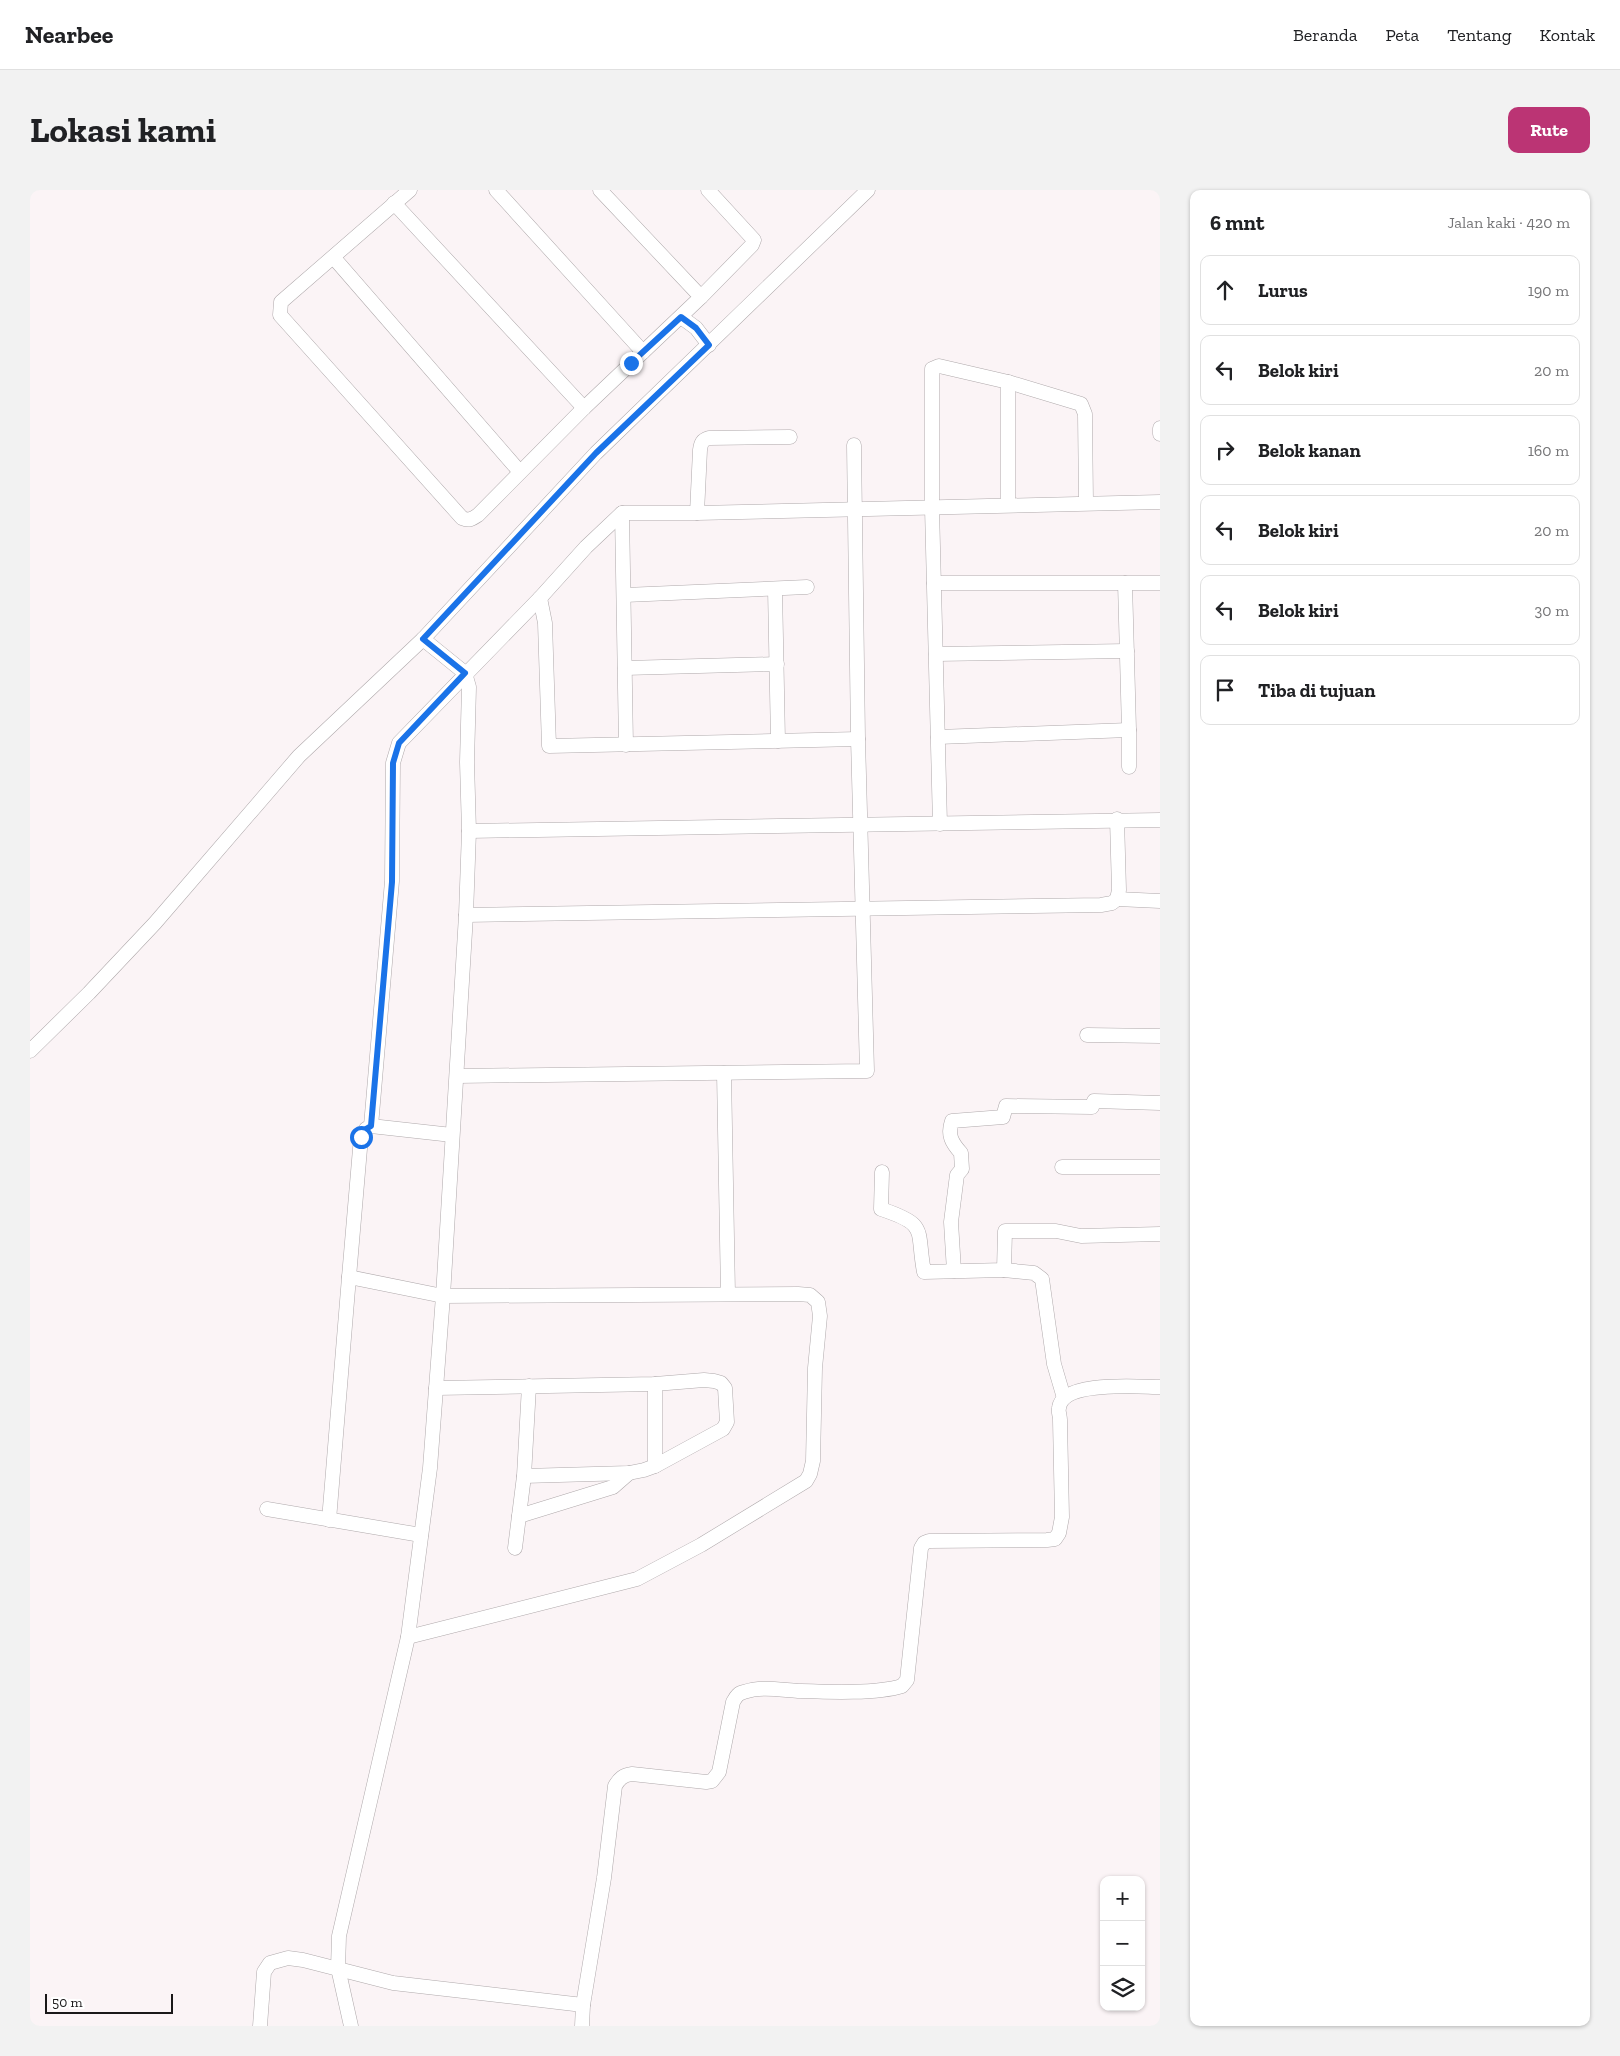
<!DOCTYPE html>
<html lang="id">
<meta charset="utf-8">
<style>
:root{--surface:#fff;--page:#f2f2f2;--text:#202124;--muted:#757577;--line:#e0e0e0;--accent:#bb3474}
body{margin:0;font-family:"Zilla Slab",serif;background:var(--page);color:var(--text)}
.controls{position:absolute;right:15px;bottom:15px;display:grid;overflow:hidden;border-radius:10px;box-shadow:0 1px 4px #0004}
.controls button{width:45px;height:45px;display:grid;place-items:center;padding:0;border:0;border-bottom:1px solid var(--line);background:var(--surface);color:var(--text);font:25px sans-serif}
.scale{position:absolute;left:15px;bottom:12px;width:128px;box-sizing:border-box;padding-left:5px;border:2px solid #1a1819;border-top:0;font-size:14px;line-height:18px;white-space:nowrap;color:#1a1819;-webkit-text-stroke:4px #fff;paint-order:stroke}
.stop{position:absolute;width:15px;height:15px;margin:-11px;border:4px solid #1a73e8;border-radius:50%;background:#fff}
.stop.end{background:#1a73e8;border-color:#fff;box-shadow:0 1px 5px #0008}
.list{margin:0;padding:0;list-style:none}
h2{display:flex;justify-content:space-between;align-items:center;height:65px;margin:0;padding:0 20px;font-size:21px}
h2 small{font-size:16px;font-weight:400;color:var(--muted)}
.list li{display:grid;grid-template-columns:32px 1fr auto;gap:15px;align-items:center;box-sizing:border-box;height:70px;margin:0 10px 10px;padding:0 10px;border:1px solid var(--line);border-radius:10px}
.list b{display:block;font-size:19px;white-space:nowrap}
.list em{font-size:16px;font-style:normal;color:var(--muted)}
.icon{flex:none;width:28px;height:28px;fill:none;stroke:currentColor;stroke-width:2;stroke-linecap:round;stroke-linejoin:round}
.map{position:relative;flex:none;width:1130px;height:1836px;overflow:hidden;border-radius:10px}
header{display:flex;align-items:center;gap:30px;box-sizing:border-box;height:70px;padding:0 25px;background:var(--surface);border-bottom:1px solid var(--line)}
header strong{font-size:24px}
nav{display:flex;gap:28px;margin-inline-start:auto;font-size:18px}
.intro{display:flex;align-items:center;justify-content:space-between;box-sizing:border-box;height:120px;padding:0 30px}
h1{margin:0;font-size:35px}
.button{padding:12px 22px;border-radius:10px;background:var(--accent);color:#fff;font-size:18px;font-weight:700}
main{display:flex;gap:30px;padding:0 30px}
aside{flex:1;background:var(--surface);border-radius:10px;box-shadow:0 1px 4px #0004}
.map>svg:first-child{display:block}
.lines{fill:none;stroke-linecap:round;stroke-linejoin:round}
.minor-casing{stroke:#afa9ab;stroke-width:15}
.minor{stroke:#fff;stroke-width:14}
.route{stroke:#1a73e8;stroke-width:6}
</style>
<header>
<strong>Nearbee</strong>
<nav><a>Beranda</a><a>Peta</a><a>Tentang</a><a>Kontak</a></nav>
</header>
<div class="intro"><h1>Lokasi kami</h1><a class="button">Rute</a></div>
<main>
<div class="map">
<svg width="1130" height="1836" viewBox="0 0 1130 1836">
<rect width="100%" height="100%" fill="#fbf4f6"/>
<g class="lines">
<g class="minor-casing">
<g id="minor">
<path d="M380,0L251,112L250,125L432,328C439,331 442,329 448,325L554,218L671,107L570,0"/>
<polyline points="466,0 613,162"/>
<polyline points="364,13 554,218"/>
<polyline points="304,68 490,282"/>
<polyline points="671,107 722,55 724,50 678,0"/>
<polyline points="651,127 666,138 679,155"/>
<polyline points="1130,238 1130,244"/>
<polyline points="978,315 978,192"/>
<polyline points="592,323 596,555"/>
<path d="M667,323L670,260C671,253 672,250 679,248L760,247"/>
<polyline points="904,393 1130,393"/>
<polyline points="1095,393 1099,540 1099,577"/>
<polyline points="745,399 748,551"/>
<polyline points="595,405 777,397"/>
<polyline points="510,408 515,433 519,556 828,549"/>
<polyline points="906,464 1097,461"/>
<polyline points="595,478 747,474"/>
<polyline points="908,547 1099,540"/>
<polyline points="910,634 902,318 902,179 909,176 978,192 1051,214 1055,224 1056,313"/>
<polyline points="439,641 1130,630"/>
<polyline points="1087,709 1130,711"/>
<polyline points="436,725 1071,715 1082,713 1087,709 1089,700 1087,629"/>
<polyline points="1057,845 1130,846"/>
<polyline points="0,861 59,803 125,733 269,566 393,449 566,263 838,0"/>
<polyline points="694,883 698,1104"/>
<polyline points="427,886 837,881 828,549 824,255"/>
<polyline points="341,936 362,691 363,573 369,553 510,408 556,357 592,323 667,323 1130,312"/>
<polyline points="1032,977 1130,977"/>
<path d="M852,982L851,1019C899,1035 886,1039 894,1082L974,1080L975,1041H1026L1051,1046L1130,1044"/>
<polyline points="974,1080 1004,1083 1012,1089 1024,1174 1034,1208"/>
<path d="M924,1081L921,1032L927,985L932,979L931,963C922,953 917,945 922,931L973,927L976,916L1062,917L1064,911L1130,913"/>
<polyline points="319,1087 331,947 336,939 341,936 422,945"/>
<polyline points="406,1198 625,1194 674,1190 684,1191 691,1193 695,1198 697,1232 693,1239 625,1276 614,1280 599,1283 494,1286"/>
<polyline points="625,1276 625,1194"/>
<polyline points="237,1319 391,1345"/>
<polyline points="489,1326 583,1297 599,1283"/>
<polyline points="299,1330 319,1087 413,1106 768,1104 780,1105 788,1112 790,1126 785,1178 783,1271 780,1284 776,1291 671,1355 607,1389 378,1447"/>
<polyline points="485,1358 494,1286 499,1196"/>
<path d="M230,1836L234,1782L240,1773L258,1768L273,1770L363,1793L553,1815L574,1688L585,1596C589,1589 593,1585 602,1584L676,1592L682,1591L689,1582L703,1512C706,1507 708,1503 714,1502C731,1496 751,1500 768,1501C797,1502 846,1504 872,1496L877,1490L891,1358L894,1353L899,1351L1017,1350L1025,1349L1029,1343L1032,1327L1030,1230C1030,1226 1028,1221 1029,1218C1032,1190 1109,1197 1130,1197"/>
<polyline points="321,1836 308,1778 309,1746 378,1447 400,1278 413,1106 436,725 439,641 437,572 439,497 435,483 393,449"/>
<polyline points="552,1836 553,1815"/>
</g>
</g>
<use href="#minor" class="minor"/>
</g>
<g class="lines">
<polyline class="route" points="331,947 336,939 341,936 362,692 363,573 369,553 435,483 393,449 566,263 679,155 666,138 651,127 601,173"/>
</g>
</svg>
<div class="controls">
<button>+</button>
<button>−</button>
<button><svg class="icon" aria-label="layers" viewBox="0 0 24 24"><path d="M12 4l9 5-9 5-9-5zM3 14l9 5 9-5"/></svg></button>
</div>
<div class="scale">50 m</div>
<div class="stop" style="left:331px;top:947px"></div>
<div class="stop end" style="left:601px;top:173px"></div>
</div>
<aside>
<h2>6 mnt<small>Jalan kaki · 420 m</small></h2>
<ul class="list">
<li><svg class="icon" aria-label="ahead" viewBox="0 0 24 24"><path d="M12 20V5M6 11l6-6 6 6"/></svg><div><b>Lurus</b></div><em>190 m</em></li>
<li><svg class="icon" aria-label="left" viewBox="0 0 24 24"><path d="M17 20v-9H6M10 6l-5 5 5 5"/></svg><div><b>Belok kiri</b></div><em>20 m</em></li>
<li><svg class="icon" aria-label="right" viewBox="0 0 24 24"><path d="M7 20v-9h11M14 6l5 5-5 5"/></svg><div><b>Belok kanan</b></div><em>160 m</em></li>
<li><svg class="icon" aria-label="left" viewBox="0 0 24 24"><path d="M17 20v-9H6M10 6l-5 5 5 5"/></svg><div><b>Belok kiri</b></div><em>20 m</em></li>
<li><svg class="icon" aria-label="left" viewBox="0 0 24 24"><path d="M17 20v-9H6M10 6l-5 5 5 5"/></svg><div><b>Belok kiri</b></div><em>30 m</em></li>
<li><svg class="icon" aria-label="arrive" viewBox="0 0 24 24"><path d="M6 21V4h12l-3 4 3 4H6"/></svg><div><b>Tiba di tujuan</b></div></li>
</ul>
</aside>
</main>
